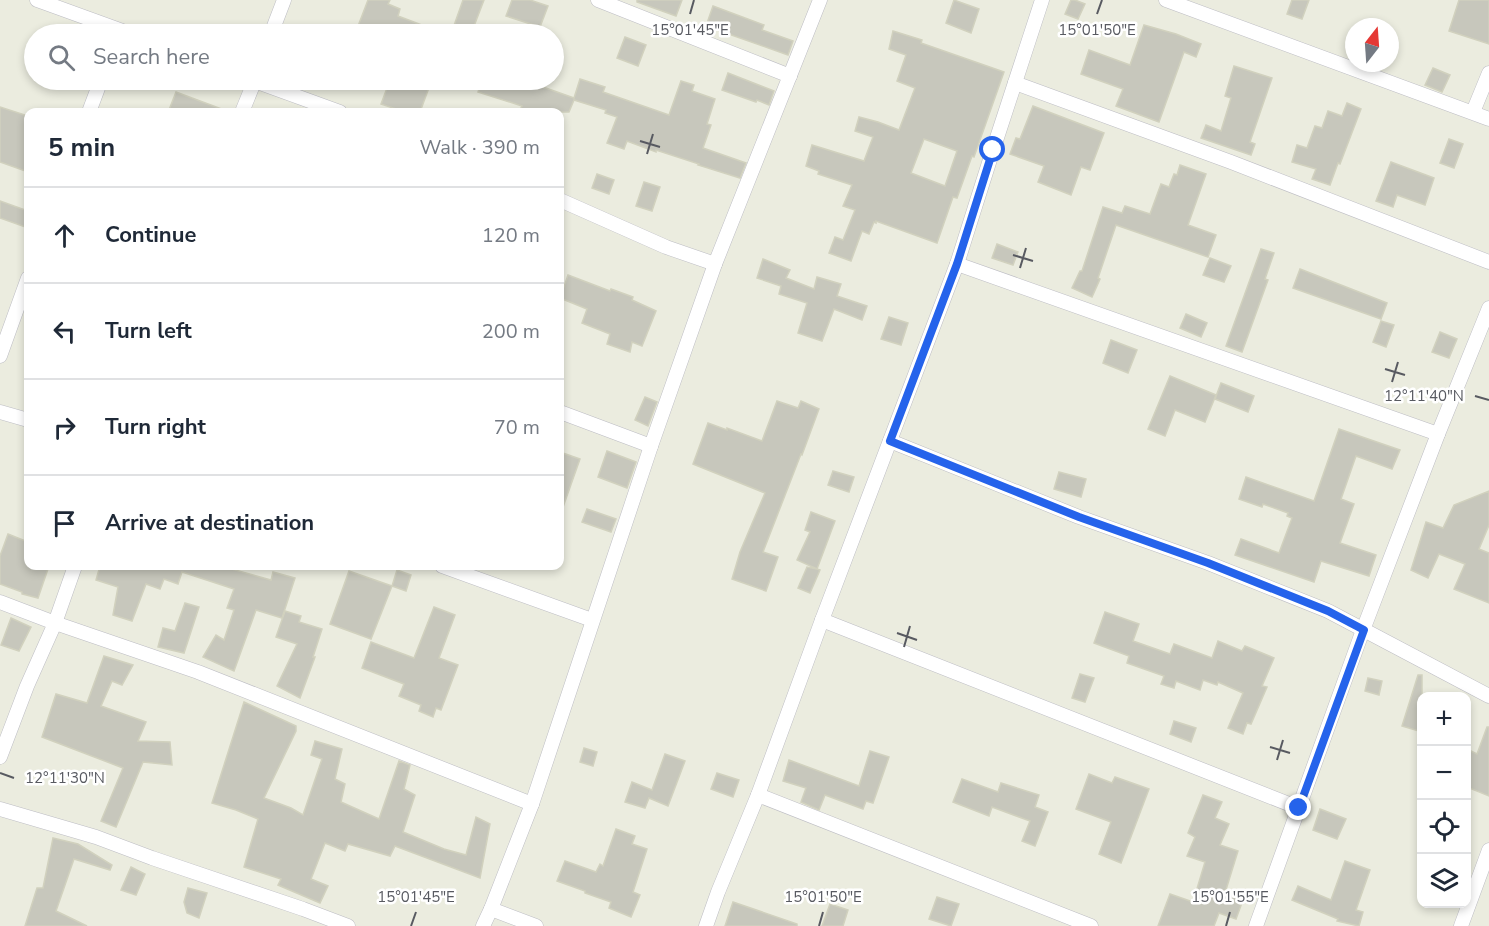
<!DOCTYPE html>
<meta charset="utf-8">
<style>
:root{--surface:#fff;--page:#f6f6f7;--text:#1f2937;--muted:#747a83;--line:#e0e1e3}
body{margin:0;font-family:"Nunito Sans",sans-serif;background:var(--page);color:var(--text)}
.controls{position:absolute;right:18px;bottom:18px;display:grid;overflow:hidden;border-radius:12px;box-shadow:0 3px 9px #0003}
.controls button{width:54px;height:54px;display:grid;place-items:center;padding:0;border:0;border-bottom:2px solid var(--line);background:var(--surface);color:var(--text);font:30px sans-serif}
.compass{position:absolute;left:1345px;top:18px;width:54px;height:54px;border-radius:50%;background:var(--surface);box-shadow:0 3px 9px #0003;rotate:17deg}
.stop{position:absolute;width:18px;height:18px;margin:-14px;border:4px solid #2563eb;border-radius:50%;background:#fff}
.stop.end{background:#2563eb;border-color:#fff;box-shadow:0 2px 6px #0008}
.list{margin:0;padding:0;list-style:none}
h2{display:flex;justify-content:space-between;align-items:center;height:78px;margin:0;padding:0 24px;font-size:26px}
h2 small{font-size:20px;font-weight:400;color:var(--muted)}
.list li{display:grid;grid-template-columns:39px 1fr auto;gap:18px;align-items:center;box-sizing:border-box;height:96px;padding:0 24px;border-top:2px solid var(--line)}
.list b{display:block;font-size:22px;white-space:nowrap}
.list em{font-size:20px;font-style:normal;color:var(--muted)}
.icon{flex:none;width:33px;height:33px;fill:none;stroke:currentColor;stroke-width:2;stroke-linecap:round;stroke-linejoin:round}
.map{position:relative;flex:none;width:1489px;height:926px;overflow:hidden}
.search{position:absolute;background:var(--surface);box-shadow:0 3px 9px #0003;left:24px;top:24px;width:540px;height:66px;display:flex;align-items:center;gap:15px;box-sizing:border-box;padding:0 21px;border-radius:33px;color:var(--muted);font-size:22px}
.panel{position:absolute;background:var(--surface);box-shadow:0 3px 9px #0003;left:24px;top:108px;width:540px;height:462px;border-radius:12px}
.map>svg:first-child{display:block}
.building{fill:#c7c7bc;stroke:#d1d1be;stroke-width:1.5;fill-rule:evenodd}
.lines{fill:none;stroke-linecap:round;stroke-linejoin:round}
.street-casing{stroke:#bdbdc4;stroke-width:15}
.street{stroke:#fff;stroke-width:14}
.route{stroke:#2563eb;stroke-width:8}
.ticks{fill:none;stroke:#585a61;stroke-width:2}
.ticks-label{font-size:15px;text-anchor:middle;fill:#585a61;stroke:#fff;stroke-width:5;stroke-linejoin:round;paint-order:stroke}
</style>
<div class="map">
<svg width="1489" height="926" viewBox="0 0 1489 926">
<rect width="100%" height="100%" fill="#ebecdf"/>
<g class="building">
<polygon points="368,0 390,0 388,4 400,9 398,16 443,33 443,34 355,34"/>
<polygon points="463,0 484,0 471,34 451,34"/>
<polygon points="512,0 530,0 548,6 540,27 506,16"/>
<polygon points="637,0 682,0 676,16 637,2"/>
<polygon points="954,0 979,9 971,33 946,23"/>
<polygon points="1071,0 1075,0 1085,4 1078,19 1065,14"/>
<polygon points="1292,0 1309,0 1302,19 1287,14"/>
<polygon points="1459,0 1489,0 1489,44 1449,31"/>
<polygon points="713,6 764,25 762,30 793,41 788,55 706,26"/>
<polygon points="1144,25 1176,34 1201,44 1196,57 1184,52 1159,122 1116,106 1123,89 1081,74 1089,50 1130,65"/>
<path d="M893,31L922,40L921,43L1004,72L974,157L972,156L957,198L953,197L937,243L876,221V223L874,222L869,234L862,231L851,261L829,253L835,237L843,240L855,210L843,206L852,185L818,174L819,171L806,166L812,145L864,161L873,137L855,131L859,117L878,122L899,130L915,88L897,81L906,55L889,49ZM924,139L957,151L945,186L911,173Z"/>
<polygon points="625,37 646,45 638,66 617,58"/>
<polygon points="1234,66 1272,78 1250,142 1255,144 1251,155 1201,138 1206,125 1221,131 1231,98 1225,96"/>
<polygon points="1433,68 1450,75 1442,92 1425,85"/>
<polygon points="728,73 774,91 769,105 757,100 756,102 722,90"/>
<polygon points="580,79 605,87 603,92 669,115 681,81 694,85 692,91 715,99 707,124 711,125 703,148 746,163 740,178 698,165 699,164 656,150 656,152 627,141 624,149 607,143 617,117 605,113 606,110 574,100 569,112 519,112 522,106 478,92 482,80 545,80 543,87 574,98"/>
<polygon points="390,80 397,80 414,85 416,80 430,85 420,112 405,112 381,104"/>
<polygon points="176,92 227,111 227,112 177,112 169,110"/>
<polygon points="1347,103 1361,109 1340,164 1338,163 1330,185 1312,179 1316,169 1292,162 1297,145 1307,148 1315,126 1322,128 1328,111 1342,116"/>
<polygon points="1033,106 1104,133 1090,170 1081,167 1071,195 1038,182 1044,166 1010,154 1016,138 1020,139"/>
<polygon points="0,107 28,116 28,172 0,162"/>
<polygon points="1449,139 1463,144 1454,168 1440,163"/>
<polygon points="1391,162 1434,178 1425,205 1397,195 1393,207 1376,201"/>
<polygon points="1180,165 1206,174 1188,225 1216,235 1208,257 1116,225 1098,278 1100,279 1092,297 1072,288 1080,271 1082,271 1103,207 1122,213 1125,206 1150,214 1161,184 1169,187 1174,174 1177,175"/>
<polygon points="597,174 614,180 609,194 592,188"/>
<polygon points="644,182 660,187 652,211 636,206"/>
<polygon points="0,201 28,211 28,228 0,218"/>
<polygon points="997,244 1018,252 1013,265 992,258"/>
<polygon points="1261,249 1274,253 1265,279 1268,280 1242,352 1226,346"/>
<polygon points="1210,258 1231,266 1224,282 1203,275"/>
<polygon points="763,259 790,270 786,278 814,289 817,277 841,284 837,296 867,306 862,320 834,309 822,341 798,333 807,303 779,294 781,286 757,278"/>
<polygon points="1300,269 1387,303 1381,319 1293,288"/>
<polygon points="568,275 610,291 611,289 633,297 632,300 656,311 642,346 632,342 630,352 607,344 610,334 582,323 587,309 560,298"/>
<polygon points="1186,314 1207,323 1201,337 1180,328"/>
<polygon points="889,317 908,323 901,345 881,339"/>
<polygon points="1381,321 1394,325 1386,347 1373,342"/>
<polygon points="1440,332 1457,339 1449,358 1432,352"/>
<polygon points="1111,340 1137,350 1128,373 1103,363"/>
<polygon points="1170,376 1216,395 1205,422 1175,410 1165,436 1148,429"/>
<polygon points="1221,383 1254,396 1248,412 1215,399"/>
<polygon points="645,397 657,402 648,426 635,420"/>
<polygon points="777,401 798,408 801,401 819,409 802,455 801,454 763,552 778,557 766,591 732,579 740,552 765,493 693,464 708,423 727,430 727,428 762,441"/>
<polygon points="1339,429 1400,450 1392,469 1356,456 1341,499 1354,504 1340,543 1376,555 1369,576 1321,561 1314,582 1235,555 1241,539 1279,553 1292,518 1287,516 1288,513 1263,504 1262,507 1239,499 1246,477 1314,501"/>
<polygon points="607,451 636,462 627,488 598,477"/>
<polygon points="560,452 580,459 562,510 560,510"/>
<polygon points="833,471 854,477 849,492 828,485"/>
<polygon points="1059,472 1086,479 1081,497 1054,489"/>
<polygon points="1489,491 1489,525 1479,549 1489,553 1489,603 1454,589 1465,564 1439,554 1428,578 1411,570 1426,522 1443,528 1454,505"/>
<polygon points="587,509 616,519 611,532 582,522"/>
<polygon points="811,512 835,521 817,569 820,570 810,593 798,588 807,567 817,569 797,560 810,532 805,530"/>
<polygon points="8,534 28,542 28,566 49,566 38,598 22,594 22,592 0,584 0,556"/>
<polygon points="100,566 221,566 271,580 273,572 295,578 282,618 256,610 234,671 203,657 216,635 224,640 234,610 227,608 234,589 182,572 178,584 164,579 160,589 146,584 132,621 113,615 118,587 96,580"/>
<polygon points="397,570 411,575 406,591 392,586"/>
<polygon points="349,571 392,586 371,639 330,624"/>
<polygon points="185,603 199,607 184,653 158,647 163,628 175,631"/>
<polygon points="434,607 455,615 439,658 458,665 441,710 436,708 433,717 419,711 421,705 399,696 404,684 362,668 371,642 414,658"/>
<polygon points="285,611 301,616 299,622 322,629 313,657 315,657 300,698 277,686 297,644 276,637"/>
<polygon points="1105,612 1139,624 1133,641 1170,654 1174,644 1212,658 1218,641 1242,651 1245,646 1274,658 1262,686 1267,687 1251,724 1247,723 1243,734 1228,728 1243,693 1218,682 1217,685 1203,680 1200,690 1176,681 1174,688 1161,684 1164,676 1127,663 1129,656 1094,643"/>
<polygon points="11,618 31,627 19,651 1,645"/>
<polygon points="104,656 133,665 122,685 112,681 101,706 146,722 138,741 170,742 172,765 143,762 116,827 101,821 123,768 42,737 56,694 87,703"/>
<polygon points="1080,674 1094,678 1085,702 1072,698"/>
<polygon points="1418,675 1422,675 1422,732 1402,726"/>
<polygon points="1368,678 1382,681 1379,695 1365,691"/>
<polygon points="244,702 296,726 296,731 264,798 291,808 303,815 322,759 311,755 315,741 342,749 335,779 345,784 341,802 379,819 399,761 410,765 404,789 415,795 403,832 444,849 466,855 476,817 490,824 480,878 395,846 390,856 348,844 345,851 325,843 311,879 328,886 320,903 278,885 281,879 244,867 258,819 236,810 212,803"/>
<polygon points="1174,721 1196,728 1191,742 1170,734"/>
<polygon points="1487,727 1489,727 1489,796 1467,787 1467,749 1477,754"/>
<polygon points="584,748 597,752 593,766 580,762"/>
<polygon points="870,751 889,757 873,803 866,801 863,809 825,795 819,810 801,802 806,788 783,781 789,760 859,786"/>
<polygon points="665,754 685,761 668,806 649,798 645,808 625,802 632,782 652,790"/>
<polygon points="717,773 739,780 733,797 711,789"/>
<polygon points="1089,774 1112,783 1115,777 1149,789 1121,863 1099,854 1111,822 1076,809"/>
<polygon points="962,779 998,792 1001,783 1039,795 1035,807 1048,812 1035,846 1022,841 1030,821 992,807 989,816 953,802"/>
<polygon points="1203,795 1222,802 1215,818 1229,824 1220,845 1238,851 1225,893 1243,900 1236,919 1219,913 1214,926 1158,926 1170,894 1193,902 1205,862 1187,856 1195,837 1188,833"/>
<polygon points="1320,809 1346,819 1337,839 1313,830"/>
<polygon points="616,829 635,836 632,844 647,849 633,892 640,895 631,917 609,908 611,902 585,893 585,891 557,881 565,861 596,872 600,864 603,866"/>
<polygon points="53,838 78,844 112,865 110,870 74,859 56,911 87,926 25,926 37,888 43,888"/>
<polygon points="1345,861 1370,870 1356,910 1363,912 1359,926 1337,921 1338,919 1292,900 1298,886 1331,900"/>
<polygon points="131,867 145,874 136,895 121,890"/>
<polygon points="188,888 207,893 199,918 187,913 184,902"/>
<polygon points="937,897 959,904 951,926 929,919"/>
<polygon points="733,902 797,924 797,926 725,926"/>
<polygon points="830,904 848,910 843,926 822,926"/>
</g>
<g class="lines">
<g class="street-casing">
<g id="street">
<polyline points="37,0 131,34"/>
<polyline points="598,0 790,76"/>
<polyline points="1166,0 1489,119"/>
<polyline points="271,34 284,0"/>
<polyline points="252,80 340,112"/>
<polyline points="1015,83 1231,162 1489,262"/>
<polyline points="89,112 101,80"/>
<polyline points="242,112 255,80"/>
<polyline points="1473,112 1489,73"/>
<polyline points="560,200 666,247 715,264"/>
<polyline points="957,264 1438,434"/>
<polyline points="0,356 28,278"/>
<polyline points="0,412 28,420"/>
<polyline points="560,412 651,446"/>
<polyline points="890,441 1079,517 1208,563 1328,611 1489,696"/>
<polyline points="442,566 592,620"/>
<polyline points="0,602 55,623 198,672 532,804"/>
<polyline points="822,620 1299,808"/>
<polyline points="0,757 27,686 55,623 75,566"/>
<polyline points="758,795 1091,926"/>
<polyline points="0,809 96,837 152,858 303,909 348,926"/>
<polyline points="491,909 536,926"/>
<polyline points="483,926 491,909 532,804 651,446 715,264 820,0"/>
<polyline points="706,926 718,892 758,795 822,620 957,264 993,150 1042,0"/>
<polyline points="1256,926 1363,630 1438,434 1489,308"/>
<polyline points="1461,926 1489,850"/>
</g>
</g>
<use href="#street" class="street"/>
</g>
<g class="lines">
<polyline class="route" points="993,150 957,264 890,441 1079,517 1208,563 1328,611 1364,630 1299,808"/>
</g>
<path class="ticks" d="M690,14L694,0M1097,14L1102,0M640,141L660,147M647,154L653,134M1013,255L1033,261M1020,268L1026,248M1385,369L1405,375M1392,382L1398,362M1475,396L1489,400M897,633L917,640M904,647L910,626M1270,747L1290,753M1277,760L1283,740M0,773L14,778M411,926L416,912M819,926L823,912M1226,926L1230,912"/>
<g class="ticks-label">
<text x="690" y="35">15°01'45"E</text>
<text x="1097" y="35">15°01'50"E</text>
<text x="1424" y="401">12°11'40"N</text>
<text x="65" y="783">12°11'30"N</text>
<text x="416" y="902">15°01'45"E</text>
<text x="823" y="902">15°01'50"E</text>
<text x="1230" y="902">15°01'55"E</text>
</g>
</svg>
<div class="controls">
<button>+</button>
<button>−</button>
<button><svg class="icon" aria-label="locate" viewBox="0 0 24 24"><circle cx="12" cy="12" r="6"/><path d="M12 2v4M12 18v4M2 12h4M18 12h4"/></svg></button>
<button><svg class="icon" aria-label="layers" viewBox="0 0 24 24"><path d="M12 4l9 5-9 5-9-5zM3 14l9 5 9-5"/></svg></button>
</div>
<svg class="compass" viewBox="-18 -18 36 36"><path d="M0-13l5 13h-10z" fill="#e53935"/><path d="M0 13l5-13h-10z" fill="#747a83"/></svg>
<div class="stop" style="left:993px;top:150px"></div>
<div class="stop end" style="left:1299px;top:808px"></div>
<div class="search"><svg class="icon" aria-label="search" viewBox="0 0 24 24"><circle cx="10" cy="10" r="6"/><path d="M15 15l6 6"/></svg>Search here</div>
<section class="panel">
<h2>5 min<small>Walk · 390 m</small></h2>
<ul class="list">
<li><svg class="icon" aria-label="ahead" viewBox="0 0 24 24"><path d="M12 20V5M6 11l6-6 6 6"/></svg><div><b>Continue</b></div><em>120 m</em></li>
<li><svg class="icon" aria-label="left" viewBox="0 0 24 24"><path d="M17 20v-9H6M10 6l-5 5 5 5"/></svg><div><b>Turn left</b></div><em>200 m</em></li>
<li><svg class="icon" aria-label="right" viewBox="0 0 24 24"><path d="M7 20v-9h11M14 6l5 5-5 5"/></svg><div><b>Turn right</b></div><em>70 m</em></li>
<li><svg class="icon" aria-label="arrive" viewBox="0 0 24 24"><path d="M6 21V4h12l-3 4 3 4H6"/></svg><div><b>Arrive at destination</b></div></li>
</ul>
</section>
</div>
